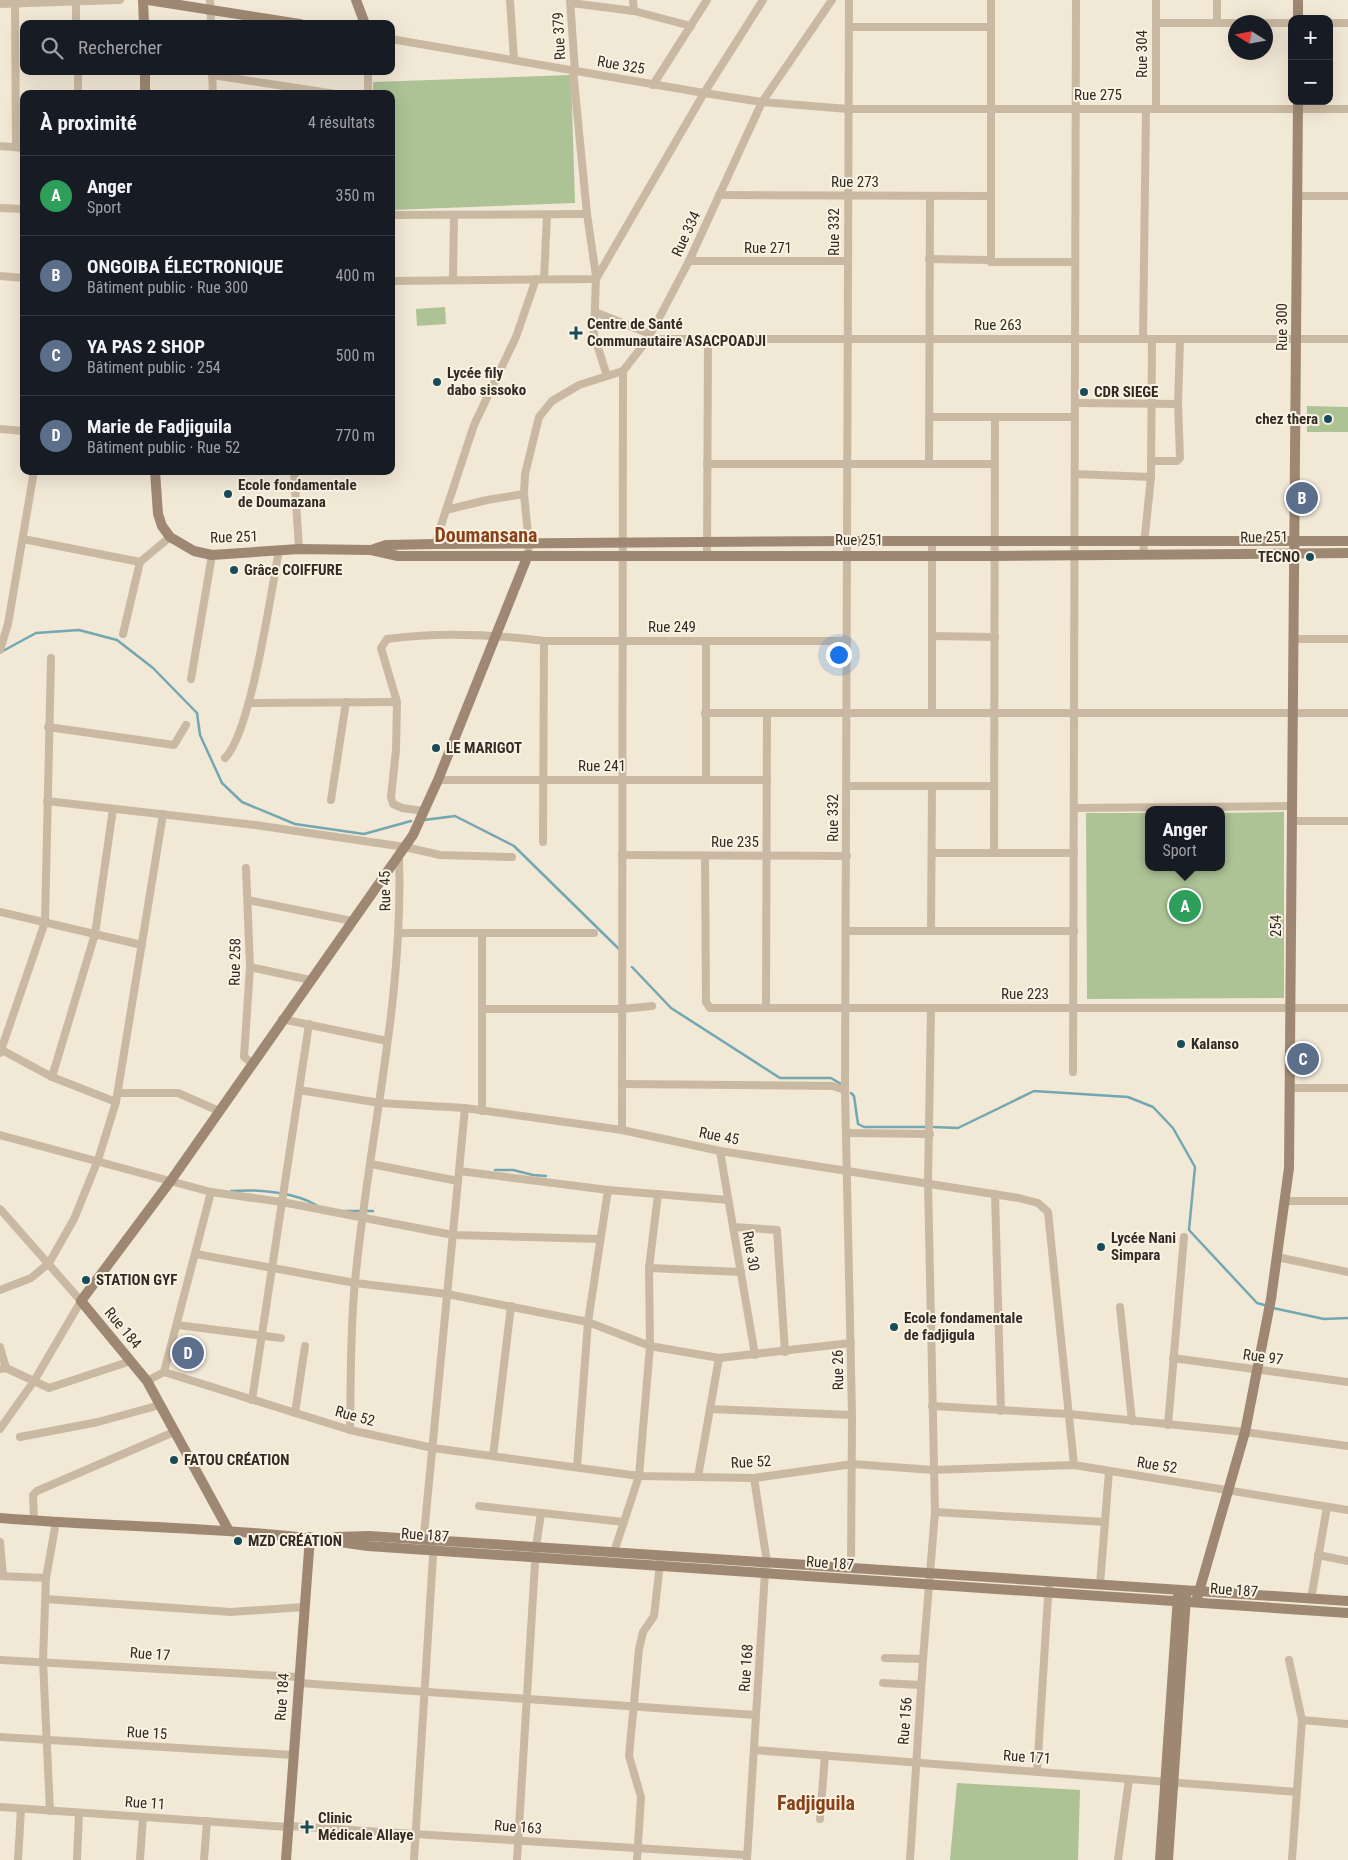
<!DOCTYPE html>
<html lang="fr">
<meta charset="utf-8">
<style>
:root{--surface:#171b24;--page:#20242c;--text:#f1f3f6;--muted:#9ea1a6;--line:#363941;--accent:#b45309}
body{margin:0;font-family:"Roboto Condensed",sans-serif;background:var(--page);color:var(--text)}
.controls{position:absolute;right:15px;top:15px;display:grid;overflow:hidden;border-radius:10px;box-shadow:0 5px 20px #0002}
.controls button{width:45px;height:45px;display:grid;place-items:center;padding:0;border:0;border-bottom:1px solid var(--line);background:var(--surface);color:var(--text);font:25px sans-serif}
.compass{position:absolute;left:1228px;top:15px;width:45px;height:45px;border-radius:50%;background:var(--surface);box-shadow:0 5px 20px #0002;rotate:281deg}
.you{position:absolute;left:838px;top:654px;width:18px;height:18px;margin:-12px;border:4px solid #fff;border-radius:50%;background:#1a73e8;box-shadow:0 0 0 8px #1a73e833}
.badge{display:grid;place-items:center;width:32px;height:32px;border-radius:50%;background:var(--accent);color:#fff;font-size:16px;font-weight:700}
.pin{position:absolute;translate:-50% -50%;border:2px solid #fff;box-shadow:0 1px 5px #0006}
.popup{position:absolute;left:1145px;top:806px;width:80px;height:65px;box-sizing:border-box;display:grid;place-content:center;border-radius:10px;background:var(--surface);filter:drop-shadow(0 1px 4px #0005);font-size:16px;white-space:nowrap;color:var(--muted)}
.popup b{font-size:19px;color:var(--text)}
.popup::after{content:'';position:absolute;left:50%;top:100%;margin-left:-10px;border:10px solid transparent;border-top-color:var(--surface)}
.list{margin:0;padding:0;list-style:none}
h2{display:flex;justify-content:space-between;align-items:center;height:65px;margin:0;padding:0 20px;font-size:21px}
h2 small{font-size:16px;font-weight:400;color:var(--muted)}
.list li{display:grid;grid-template-columns:32px 1fr auto;gap:15px;align-items:center;box-sizing:border-box;height:80px;padding:0 20px;border-top:1px solid var(--line)}
.list b{display:block;font-size:19px;white-space:nowrap}
.list p{margin:0;font-size:16px;white-space:nowrap;color:var(--muted)}
.list em{font-size:16px;font-style:normal;color:var(--muted)}
.icon{flex:none;width:28px;height:28px;fill:none;stroke:currentColor;stroke-width:2;stroke-linecap:round;stroke-linejoin:round}
.map{position:relative;flex:none;width:1348px;height:1860px;overflow:hidden}
.search{position:absolute;background:var(--surface);box-shadow:0 5px 20px #0002;left:20px;top:20px;width:375px;height:55px;display:flex;align-items:center;gap:12px;box-sizing:border-box;padding:0 18px;border-radius:10px;color:var(--muted);font-size:19px}
.panel{position:absolute;background:var(--surface);box-shadow:0 5px 20px #0002;left:20px;top:90px;width:375px;height:385px;border-radius:10px}
.map>svg:first-child{display:block}
.green{fill:#adc295}
.lines{fill:none;stroke-linecap:round;stroke-linejoin:round}
.stream{stroke:#73a7b1;stroke-width:2.5}
.street{stroke:#cab9a2;stroke-width:8}
.secondary{stroke:#9e8873;stroke-width:10}
.poi-dot{fill:#184c58;stroke:#faf2e2;stroke-width:2}
.labels{text-anchor:middle;dominant-baseline:central;stroke-width:4;stroke-linejoin:round;paint-order:stroke}
.street-label{font-size:15px;fill:#342b25;stroke:#faf2e2}
.poi-label{font-size:15px;font-weight:bold;fill:#342b25;stroke:#faf2e2;text-anchor:start}
.district-label{font-size:20px;font-weight:bold;fill:#884119;stroke:#faf2e2}
</style>
<div class="map">
<svg width="1348" height="1860" viewBox="0 0 1348 1860">
<rect width="100%" height="100%" fill="#f2e8d6"/>
<g class="green">
<polygon points="571,75 575,203 391,210 391,94 373,94 373,82"/>
<polygon points="445,307 446,324 417,326 416,309"/>
<polygon points="1307,406 1348,407 1348,432 1307,432"/>
<polygon points="1284,812 1284,998 1087,999 1086,813 1149,813 1149,867 1221,867 1221,813"/>
<polygon points="957,1783 1080,1790 1078,1860 950,1860"/>
</g>
<g class="lines">
<g class="stream">
<polyline points="1,652 36,633 79,630 117,640 153,668 197,713 200,735 222,783 242,802 295,824 364,834 411,821"/>
<polyline points="424,820 455,816 514,846 619,949"/>
<polyline points="632,967 671,1008 780,1078 831,1078 841,1084"/>
<polyline points="851,1093 854,1096 858,1124 864,1127 925,1127"/>
<polyline points="934,1127 958,1128 1034,1091 1128,1097 1153,1107 1173,1128 1195,1167 1189,1230 1257,1303 1268,1306"/>
<polyline points="495,1170 513,1170 533,1175 546,1176"/>
<path d="M231,1191C258,1189 295,1192 318,1206"/>
<polyline points="345,1211 373,1211"/>
<polyline points="1273,1308 1324,1319 1348,1318"/>
</g>
<g class="street">
<polyline points="76,0 76,24"/>
<polyline points="210,0 211,24"/>
<polyline points="510,0 514,60"/>
<polyline points="570,0 575,71"/>
<polyline points="633,0 634,11"/>
<polyline points="849,0 845,1090 852,1415 851,1568"/>
<polyline points="1156,0 1156,109"/>
<polyline points="15,3 16,147"/>
<polyline points="571,3 634,11 691,26"/>
<polyline points="0,4 120,0"/>
<polyline points="1217,22 1217,0"/>
<polyline points="1156,23 1236,23"/>
<polyline points="1266,23 1292,23"/>
<polyline points="1329,23 1348,23"/>
<polyline points="849,27 991,27"/>
<polyline points="391,39 704,93 762,102 848,109 1348,109"/>
<polyline points="573,70 587,214 596,276 594,335 607,376"/>
<polyline points="78,71 78,94"/>
<polyline points="212,71 213,94"/>
<polyline points="212,75 336,94"/>
<polyline points="653,85 707,0"/>
<polyline points="368,94 368,71"/>
<polyline points="0,146 24,148"/>
<polyline points="719,195 991,196"/>
<polyline points="1297,196 1348,196"/>
<polyline points="0,208 24,209"/>
<polyline points="391,215 587,214"/>
<polyline points="929,259 988,260 991,262 1075,262"/>
<polyline points="689,261 848,261"/>
<polyline points="991,262 991,0"/>
<polyline points="0,276 24,278"/>
<polyline points="453,279 454,215"/>
<polyline points="544,279 547,215"/>
<polyline points="391,281 596,279 704,93 763,0"/>
<polyline points="595,312 650,334"/>
<polyline points="648,339 1348,339"/>
<polyline points="1143,339 1146,109"/>
<polyline points="623,371 648,339 689,261 762,102 832,0"/>
<polyline points="1075,403 1178,404"/>
<polyline points="929,417 1075,417"/>
<polyline points="0,429 24,431"/>
<polyline points="1151,461 1177,461 1180,458 1178,404 1180,339"/>
<polyline points="707,464 995,464"/>
<polyline points="929,464 930,196"/>
<polyline points="294,471 299,549"/>
<polyline points="1075,474 1151,477"/>
<polyline points="446,510 474,425 516,337 536,279"/>
<polyline points="23,539 140,562"/>
<polyline points="435,544 446,510 487,500 524,494"/>
<polyline points="1143,554 1151,477 1152,339"/>
<polyline points="528,555 529,544 524,494 525,474 539,417 552,401 579,385 623,371"/>
<polyline points="707,556 708,339"/>
<polyline points="123,634 140,562 170,537"/>
<polyline points="932,636 995,637"/>
<polyline points="1293,639 1348,639"/>
<polyline points="706,641 706,780"/>
<polyline points="0,650 8,624 34,471"/>
<polyline points="191,679 212,555"/>
<polyline points="249,703 397,702"/>
<polyline points="705,713 1348,713"/>
<polyline points="932,713 932,541"/>
<polyline points="48,727 174,745 186,725"/>
<path d="M225,758C251,733 271,592 279,550"/>
<polyline points="438,780 767,780"/>
<polyline points="847,786 994,786"/>
<polyline points="331,800 346,702"/>
<polyline points="47,801 255,825 405,847 440,855 512,857"/>
<polyline points="1074,808 1292,806"/>
<path d="M424,811L402,808L393,804L391,797L396,750L397,702L381,648L387,639C440,632 491,634 544,641H847"/>
<polyline points="1292,821 1348,821"/>
<polyline points="543,842 544,641"/>
<polyline points="932,853 1074,853"/>
<polyline points="994,853 995,417"/>
<polyline points="622,855 847,856"/>
<polyline points="705,856 706,1002 710,1008 1348,1008"/>
<polyline points="246,868 250,967 244,1057 252,1063"/>
<polyline points="248,900 352,921"/>
<polyline points="0,912 142,945"/>
<polyline points="847,931 1074,931"/>
<polyline points="931,931 932,786"/>
<polyline points="399,933 594,933"/>
<polyline points="250,967 310,980"/>
<polyline points="766,1008 767,713"/>
<polyline points="482,1009 622,1009 652,1006"/>
<polyline points="282,1019 387,1041"/>
<polyline points="0,1049 52,1077 116,1102"/>
<polyline points="0,1053 45,922 51,658"/>
<polyline points="1073,1072 1076,0"/>
<polyline points="52,1077 95,934 113,809"/>
<polyline points="622,1084 833,1086 845,1090"/>
<polyline points="1290,1088 1348,1088"/>
<polyline points="299,1090 380,1103 465,1108 622,1130 720,1151 1019,1198 1038,1203 1048,1212 1074,1465"/>
<polyline points="118,1093 178,1093 219,1111"/>
<polyline points="482,1111 482,933"/>
<polyline points="622,1130 623,371"/>
<polyline points="846,1133 930,1134"/>
<polyline points="0,1135 211,1192 282,1202 453,1235 599,1239"/>
<polyline points="720,1151 755,1355"/>
<polyline points="371,1164 458,1181"/>
<polyline points="459,1171 608,1190 728,1200"/>
<polyline points="995,1194 1001,1411"/>
<polyline points="1286,1201 1348,1201"/>
<polyline points="0,1209 81,1301 34,1381 0,1429"/>
<polyline points="733,1227 777,1230 785,1352"/>
<polyline points="196,1254 355,1283 447,1294 588,1322 650,1346 719,1358 851,1343"/>
<polyline points="1277,1257 1348,1272"/>
<polyline points="649,1268 741,1272"/>
<polyline points="0,1290 31,1278 49,1263 74,1219 98,1160 116,1102 163,814"/>
<polyline points="1120,1307 1132,1421"/>
<polyline points="177,1325 281,1338"/>
<polyline points="0,1347 6,1368"/>
<polyline points="1173,1358 1348,1382"/>
<polyline points="0,1369 6,1368 49,1388 131,1361"/>
<polyline points="164,1372 350,1430 433,1448 639,1476 754,1478 853,1464 933,1470 1074,1465 1348,1510"/>
<polyline points="147,1381 164,1372 211,1192"/>
<polyline points="252,1400 309,1024"/>
<polyline points="932,1406 1069,1414 1245,1432 1348,1446"/>
<polyline points="710,1409 852,1415"/>
<polyline points="295,1413 305,1346"/>
<polyline points="1168,1425 1184,1237"/>
<path d="M350,1430C351,1381 350,1331 355,1282C368,1141 404,1001 399,858"/>
<polyline points="20,1437 98,1422 160,1405"/>
<polyline points="493,1456 511,1306"/>
<polyline points="577,1467 588,1322 608,1190"/>
<polyline points="698,1477 719,1358"/>
<polyline points="479,1506 624,1522"/>
<polyline points="935,1512 1105,1522"/>
<polyline points="34,1521 33,1495 37,1491 174,1432"/>
<polyline points="0,1542 3,1576"/>
<polyline points="423,1545 465,1108"/>
<polyline points="614,1552 639,1476 650,1346 649,1268 658,1194"/>
<polyline points="1318,1555 1348,1561"/>
<polyline points="0,1576 46,1578"/>
<polyline points="1100,1585 1109,1471"/>
<polyline points="46,1599 231,1612 304,1607"/>
<polyline points="1311,1599 1327,1507"/>
<polyline points="885,1658 923,1659"/>
<polyline points="0,1660 299,1677"/>
<polyline points="1289,1660 1302,1720 1292,1860"/>
<polyline points="299,1683 756,1715"/>
<polyline points="883,1683 921,1685"/>
<polyline points="1302,1720 1348,1724"/>
<polyline points="0,1737 293,1755"/>
<polyline points="754,1750 1297,1792"/>
<polyline points="1037,1772 1049,1581"/>
<polyline points="0,1807 288,1827"/>
<polyline points="50,1811 43,1661 46,1578 56,1522"/>
<polyline points="820,1819 825,1755"/>
<polyline points="288,1826 747,1855"/>
<polyline points="747,1859 766,1556 754,1478"/>
<polyline points="18,1860 21,1809"/>
<polyline points="77,1860 79,1813"/>
<polyline points="140,1860 143,1817"/>
<polyline points="204,1860 207,1821"/>
<polyline points="414,1860 434,1540"/>
<polyline points="517,1860 536,1547 541,1513"/>
<polyline points="637,1860 641,1797 629,1756 639,1649 643,1632 654,1616 661,1555"/>
<polyline points="910,1860 923,1659 935,1512 928,1183 931,1008"/>
<polyline points="1118,1860 1129,1779"/>
</g>
<g class="secondary">
<polyline points="143,0 144,24"/>
<polyline points="148,0 300,24"/>
<polyline points="356,0 365,24"/>
<polyline points="1298,19 1298,0"/>
<polyline points="145,71 145,94"/>
<polyline points="155,471 158,514 162,526 170,537 194,551 212,555 299,549 371,550 386,545 435,544 848,541 1348,541"/>
<polyline points="371,550 398,556 993,556 1348,553"/>
<path d="M0,1518C123,1528 247,1527 368,1546L1348,1613"/>
<polyline points="229,1531 147,1381 81,1301 172,1179 413,835 438,780 528,555"/>
<polyline points="336,1537 369,1536 1348,1601"/>
<polyline points="1196,1602 1245,1432 1271,1299 1289,1168 1298,101"/>
<polyline points="286,1860 310,1537"/>
<polyline points="1160,1860 1178,1596"/>
<polyline points="1168,1860 1186,1597"/>
</g>
</g>
<g class="poi-dot">
<path d="M573.5 325.5h5v5h5v5h-5v5h-5v-5h-5v-5h5z"/>
<circle cx="437" cy="382" r="5"/>
<circle cx="1084" cy="392" r="5"/>
<circle cx="1328" cy="419" r="5"/>
<circle cx="228" cy="494" r="5"/>
<circle cx="1310" cy="557" r="5"/>
<circle cx="234" cy="570" r="5"/>
<circle cx="436" cy="748" r="5"/>
<circle cx="1181" cy="1044" r="5"/>
<circle cx="1101" cy="1247" r="5"/>
<circle cx="86" cy="1280" r="5"/>
<circle cx="894" cy="1327" r="5"/>
<circle cx="174" cy="1460" r="5"/>
<circle cx="238" cy="1541" r="5"/>
<path d="M304.5 1819.5h5v5h5v5h-5v5h-5v-5h-5v-5h5z"/>
</g>
<g class="labels">
<g class="street-label">
<text transform="translate(559 36) rotate(-93)">Rue 379</text>
<text transform="translate(1142 54) rotate(-90)">Rue 304</text>
<text transform="translate(621 65) rotate(10)">Rue 325</text>
<text x="1098" y="95">Rue 275</text>
<text x="855" y="182">Rue 273</text>
<text transform="translate(834 232) rotate(-90)">Rue 332</text>
<text transform="translate(686 234) rotate(-65)">Rue 334</text>
<text x="768" y="248">Rue 271</text>
<text x="998" y="325">Rue 263</text>
<text transform="translate(1282 327) rotate(-90)">Rue 300</text>
<text transform="translate(234 537) rotate(-2)">Rue 251</text>
<text transform="translate(1264 537) rotate(-1)">Rue 251</text>
<text x="859" y="540">Rue 251</text>
<text x="672" y="627">Rue 249</text>
<text x="602" y="766">Rue 241</text>
<text transform="translate(833 818) rotate(-90)">Rue 332</text>
<text x="735" y="842">Rue 235</text>
<text transform="translate(385 891) rotate(-91)">Rue 45</text>
<text transform="translate(1276 926) rotate(-90)">254</text>
<text transform="translate(235 962) rotate(-89)">Rue 258</text>
<text x="1025" y="994">Rue 223</text>
<text transform="translate(719 1136) rotate(11)">Rue 45</text>
<text transform="translate(751 1251) rotate(80)">Rue 30</text>
<text transform="translate(123 1328) rotate(50)">Rue 184</text>
<text transform="translate(1263 1357) rotate(8)">Rue 97</text>
<text transform="translate(838 1370) rotate(-91)">Rue 26</text>
<text transform="translate(355 1416) rotate(15)">Rue 52</text>
<text transform="translate(751 1462) rotate(-3)">Rue 52</text>
<text transform="translate(1157 1465) rotate(9)">Rue 52</text>
<text transform="translate(425 1535) rotate(4)">Rue 187</text>
<text transform="translate(830 1563) rotate(4)">Rue 187</text>
<text transform="translate(1234 1590) rotate(4)">Rue 187</text>
<text transform="translate(150 1654) rotate(4)">Rue 17</text>
<text transform="translate(746 1668) rotate(-86)">Rue 168</text>
<text transform="translate(282 1697) rotate(-86)">Rue 184</text>
<text transform="translate(905 1721) rotate(-86)">Rue 156</text>
<text transform="translate(147 1733) rotate(3)">Rue 15</text>
<text transform="translate(1027 1757) rotate(4)">Rue 171</text>
<text transform="translate(145 1803) rotate(4)">Rue 11</text>
<text transform="translate(518 1827) rotate(4)">Rue 163</text>
</g>
<g class="poi-label">
<text x="587" y="324">Centre de Santé<tspan x="587" dy="17">Communautaire ASACPOADJI</tspan></text>
<text x="447" y="373">Lycée fily<tspan x="447" dy="17">dabo sissoko</tspan></text>
<text x="1094" y="392">CDR SIEGE</text>
<text x="1318" y="419" text-anchor="end">chez thera</text>
<text x="238" y="485">Ecole fondamentale<tspan x="238" dy="17">de Doumazana</tspan></text>
<text x="1300" y="557" text-anchor="end">TECNO</text>
<text x="244" y="570">Grâce COIFFURE</text>
<text x="446" y="748">LE MARIGOT</text>
<text x="1191" y="1044">Kalanso</text>
<text x="1111" y="1238">Lycée Nani<tspan x="1111" dy="17">Simpara</tspan></text>
<text x="96" y="1280">STATION GYF</text>
<text x="904" y="1318">Ecole fondamentale<tspan x="904" dy="17">de fadjigula</tspan></text>
<text x="184" y="1460">FATOU CRÉATION</text>
<text x="248" y="1541">MZD CRÉATION</text>
<text x="318" y="1818">Clinic<tspan x="318" dy="17">Médicale Allaye</tspan></text>
</g>
<g class="district-label">
<text x="486" y="535">Doumansana</text>
<text x="816" y="1803">Fadjiguila</text>
</g>
</g>
</svg>
<div class="controls">
<button>+</button>
<button>−</button>
</div>
<svg class="compass" viewBox="-18 -18 36 36"><path d="M0-13l5 13h-10z" fill="#e53935"/><path d="M0 13l5-13h-10z" fill="#9ea1a6"/></svg>
<div class="you"></div>
<div class="pin badge" style="left:1185px;top:906px;background:#2e9e5b">A</div>
<div class="popup"><b>Anger</b>Sport</div>
<div class="pin badge" style="left:1302px;top:498px;background:#5c6f8a">B</div>
<div class="pin badge" style="left:1303px;top:1059px;background:#5c6f8a">C</div>
<div class="pin badge" style="left:188px;top:1353px;background:#5c6f8a">D</div>
<div class="search"><svg class="icon" aria-label="search" viewBox="0 0 24 24"><circle cx="10" cy="10" r="6"/><path d="M15 15l6 6"/></svg>Rechercher</div>
<section class="panel">
<h2>À proximité<small>4 résultats</small></h2>
<ul class="list">
<li><span class="badge" style="background:#2e9e5b">A</span><div><b>Anger</b><p>Sport</p></div><em>350 m</em></li>
<li><span class="badge" style="background:#5c6f8a">B</span><div><b>ONGOIBA ÉLECTRONIQUE</b><p>Bâtiment public · Rue 300</p></div><em>400 m</em></li>
<li><span class="badge" style="background:#5c6f8a">C</span><div><b>YA PAS 2 SHOP</b><p>Bâtiment public · 254</p></div><em>500 m</em></li>
<li><span class="badge" style="background:#5c6f8a">D</span><div><b>Marie de Fadjiguila</b><p>Bâtiment public · Rue 52</p></div><em>770 m</em></li>
</ul>
</section>
</div>
